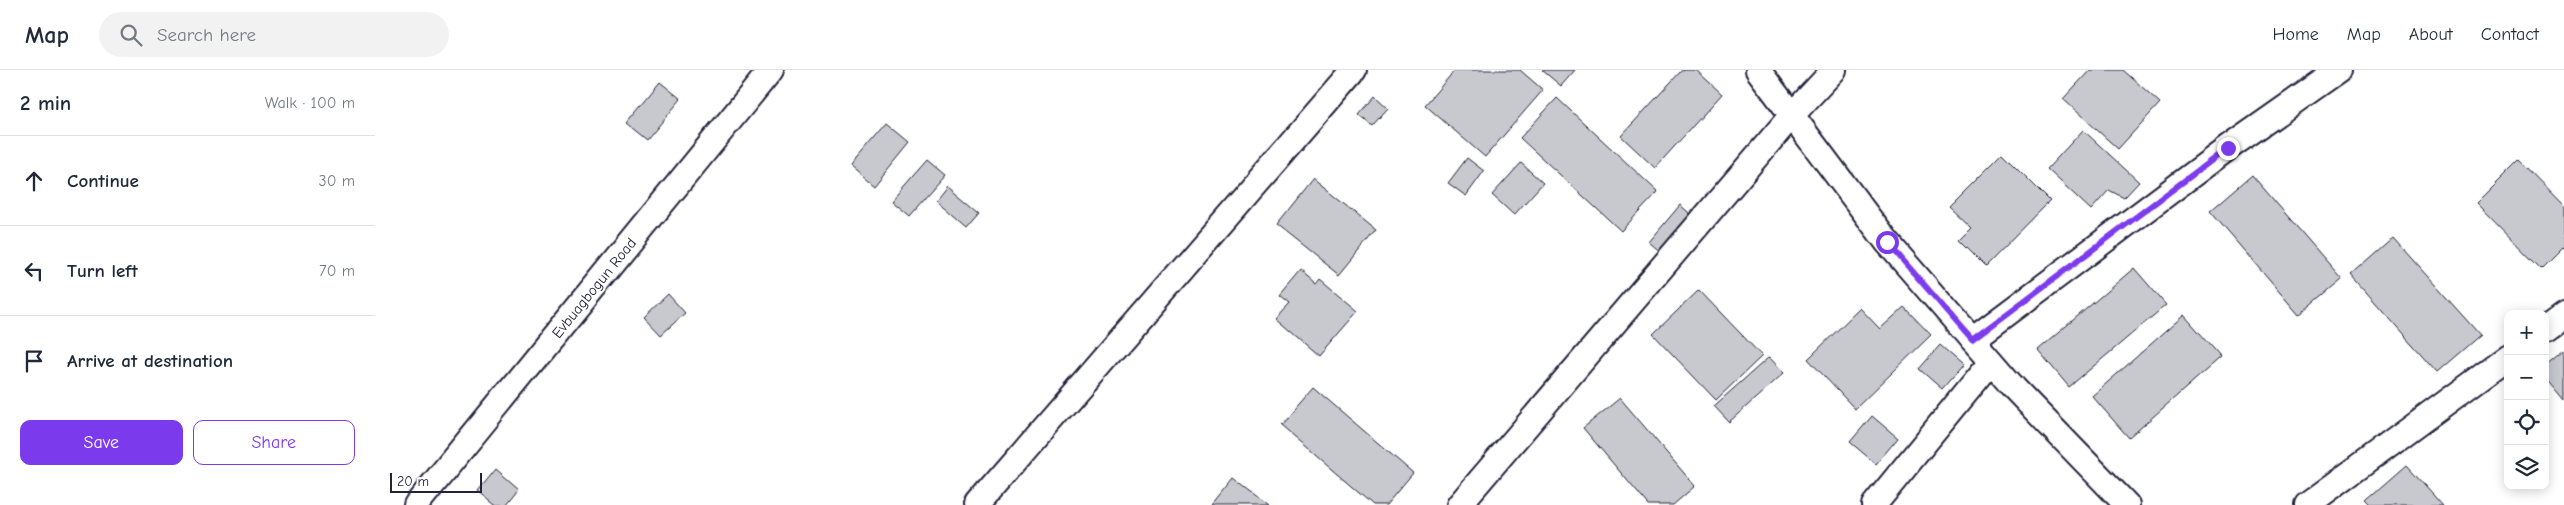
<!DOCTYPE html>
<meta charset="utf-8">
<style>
:root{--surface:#fff;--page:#f2f2f3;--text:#1f2937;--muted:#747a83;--line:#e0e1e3;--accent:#7c3aed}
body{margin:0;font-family:"Comic Neue",sans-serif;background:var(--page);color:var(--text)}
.controls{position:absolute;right:15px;bottom:15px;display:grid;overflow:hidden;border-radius:10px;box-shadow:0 2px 12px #0003}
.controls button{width:45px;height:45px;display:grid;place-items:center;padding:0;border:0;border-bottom:1px solid var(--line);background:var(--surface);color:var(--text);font:25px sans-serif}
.scale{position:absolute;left:15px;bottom:12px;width:92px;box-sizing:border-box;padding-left:5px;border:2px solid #22223b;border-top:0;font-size:14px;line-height:18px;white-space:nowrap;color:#22223b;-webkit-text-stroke:4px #fff;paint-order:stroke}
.stop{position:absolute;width:15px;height:15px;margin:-11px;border:4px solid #7c3aed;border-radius:50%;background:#fff}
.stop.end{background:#7c3aed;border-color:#fff;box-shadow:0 1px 5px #0008}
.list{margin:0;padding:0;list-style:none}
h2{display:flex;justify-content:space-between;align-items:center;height:65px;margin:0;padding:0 20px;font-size:21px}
h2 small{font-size:16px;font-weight:400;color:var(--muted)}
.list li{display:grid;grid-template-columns:32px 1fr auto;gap:15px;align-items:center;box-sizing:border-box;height:90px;padding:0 20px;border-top:1px solid var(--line)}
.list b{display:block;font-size:19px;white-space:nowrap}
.list em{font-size:16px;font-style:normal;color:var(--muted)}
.actions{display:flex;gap:10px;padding:15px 20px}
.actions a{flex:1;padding:11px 0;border:1px solid var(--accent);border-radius:10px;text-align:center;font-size:18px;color:var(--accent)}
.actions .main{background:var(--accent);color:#fff}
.icon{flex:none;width:28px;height:28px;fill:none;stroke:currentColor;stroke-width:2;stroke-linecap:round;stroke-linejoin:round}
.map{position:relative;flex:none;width:2189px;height:435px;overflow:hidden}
header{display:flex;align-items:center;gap:30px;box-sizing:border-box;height:70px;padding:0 25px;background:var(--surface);border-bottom:1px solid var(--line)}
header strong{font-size:24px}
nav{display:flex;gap:28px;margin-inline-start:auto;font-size:18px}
.search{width:350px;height:45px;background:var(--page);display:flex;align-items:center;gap:12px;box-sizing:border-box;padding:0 18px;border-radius:28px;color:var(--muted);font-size:19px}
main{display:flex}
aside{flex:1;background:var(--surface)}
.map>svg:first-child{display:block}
.building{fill:#c8c8cf;stroke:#22223b}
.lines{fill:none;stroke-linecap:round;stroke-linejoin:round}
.minor-casing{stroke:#22223b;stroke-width:28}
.minor{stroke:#fff;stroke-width:24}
.route{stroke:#7c3aed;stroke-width:6}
.labels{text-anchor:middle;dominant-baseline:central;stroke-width:4;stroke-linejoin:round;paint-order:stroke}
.street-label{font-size:15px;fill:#22223b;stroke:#fff}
</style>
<header>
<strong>Map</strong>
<div class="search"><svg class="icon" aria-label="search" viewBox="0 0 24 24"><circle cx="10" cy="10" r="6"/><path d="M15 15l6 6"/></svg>Search here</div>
<nav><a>Home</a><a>Map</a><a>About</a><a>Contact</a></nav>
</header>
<main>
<aside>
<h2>2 min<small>Walk · 100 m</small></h2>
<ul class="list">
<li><svg class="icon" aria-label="ahead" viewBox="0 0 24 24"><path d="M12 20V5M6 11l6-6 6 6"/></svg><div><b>Continue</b></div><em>30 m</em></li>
<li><svg class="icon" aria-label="left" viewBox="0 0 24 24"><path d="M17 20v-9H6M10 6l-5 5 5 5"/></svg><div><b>Turn left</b></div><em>70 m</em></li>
<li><svg class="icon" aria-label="arrive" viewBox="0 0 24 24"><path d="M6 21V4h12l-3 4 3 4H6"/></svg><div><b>Arrive at destination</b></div></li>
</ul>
<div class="actions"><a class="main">Save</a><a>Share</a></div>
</aside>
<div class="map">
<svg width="2189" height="435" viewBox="0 0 2189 435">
<rect width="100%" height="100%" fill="#fff"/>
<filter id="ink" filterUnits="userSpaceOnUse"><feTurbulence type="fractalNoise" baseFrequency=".02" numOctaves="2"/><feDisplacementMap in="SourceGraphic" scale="10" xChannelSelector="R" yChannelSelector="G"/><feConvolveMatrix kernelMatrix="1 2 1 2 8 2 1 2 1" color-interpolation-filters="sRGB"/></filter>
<g filter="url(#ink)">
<g class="building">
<polygon points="1080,0 1145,0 1168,20 1110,87 1050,35"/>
<polygon points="1167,0 1200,0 1186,16"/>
<polygon points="1307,0 1321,0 1347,24 1280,98 1246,66"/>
<polygon points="1715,0 1748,0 1785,33 1743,79 1688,29"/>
<polygon points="285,12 306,29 272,70 251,53"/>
<polygon points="1000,26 1013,38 997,56 984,45"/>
<polygon points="1182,28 1283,122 1246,161 1145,68"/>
<polygon points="512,53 535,72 499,116 475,96"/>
<polygon points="1708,60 1764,112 1749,128 1734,120 1716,140 1672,99"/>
<polygon points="1627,83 1675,131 1611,196 1584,169 1596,157 1574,136"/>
<polygon points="1092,88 1109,101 1091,126 1073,113"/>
<polygon points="552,90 570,105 534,146 516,131"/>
<polygon points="2144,90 2189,136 2189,180 2187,178 2166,199 2101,133"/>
<polygon points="1146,93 1168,113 1139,145 1117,125"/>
<polygon points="1877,105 1967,209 1924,245 1835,141"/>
<polygon points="938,109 1001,160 964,205 901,155"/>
<polygon points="572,116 604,143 591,158 560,131"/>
<polygon points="1305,135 1319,147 1288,184 1274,172"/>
<polygon points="2018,168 2105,265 2062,302 1976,205"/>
<polygon points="1759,198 1791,235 1694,317 1663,280"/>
<polygon points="926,201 941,214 945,209 983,241 944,286 901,249 915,234 905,226"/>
<polygon points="1324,220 1387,286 1341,330 1278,264"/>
<polygon points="293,224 310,243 286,265 269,247"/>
<polygon points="1529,237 1556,265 1480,339 1433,289 1485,238 1505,259"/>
<polygon points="1809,245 1846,287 1754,368 1717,326"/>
<polygon points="1565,275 1588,295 1567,319 1544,299"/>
<polygon points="2189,281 2189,331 2170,308 2170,297"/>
<polygon points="1394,287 1409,303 1354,352 1339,336"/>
<polygon points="938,317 1038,403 1011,435 998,435 905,355"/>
<polygon points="1245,328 1320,416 1298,435 1273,435 1208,358"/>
<polygon points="1497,346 1523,368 1501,394 1475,372"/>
<polygon points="2032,395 2068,435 1997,435 1992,430"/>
<polygon points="121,399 144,419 131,435 120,435 103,421"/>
<polygon points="859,408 894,435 837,435"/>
</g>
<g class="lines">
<g class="minor-casing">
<g id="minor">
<polyline points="1383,0 1512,172 1639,318 1752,435"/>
<polyline points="2170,260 2189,246"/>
<polyline points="1597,270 1853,78 1964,0"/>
<polyline points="41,435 396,0"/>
<polyline points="602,435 979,0"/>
<polyline points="1084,435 1417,45 1459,0"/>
<polyline points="1499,435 1616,292"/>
<polyline points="1932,435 2133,287"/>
</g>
</g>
<use href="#minor" class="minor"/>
</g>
</g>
<g class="lines" filter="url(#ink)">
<polyline class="route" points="1512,172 1597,270 1853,78"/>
</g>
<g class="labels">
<g class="street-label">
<text transform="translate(219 218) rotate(-51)">Evbuagbogun Road</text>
</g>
</g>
</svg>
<div class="controls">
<button>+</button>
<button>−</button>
<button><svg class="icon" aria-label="locate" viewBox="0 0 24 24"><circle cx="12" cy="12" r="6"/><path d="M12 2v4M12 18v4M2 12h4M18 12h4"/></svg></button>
<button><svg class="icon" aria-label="layers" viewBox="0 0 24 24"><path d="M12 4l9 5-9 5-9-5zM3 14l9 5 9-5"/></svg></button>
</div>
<div class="scale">20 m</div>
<div class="stop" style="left:1512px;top:172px"></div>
<div class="stop end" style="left:1853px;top:78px"></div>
</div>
</main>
